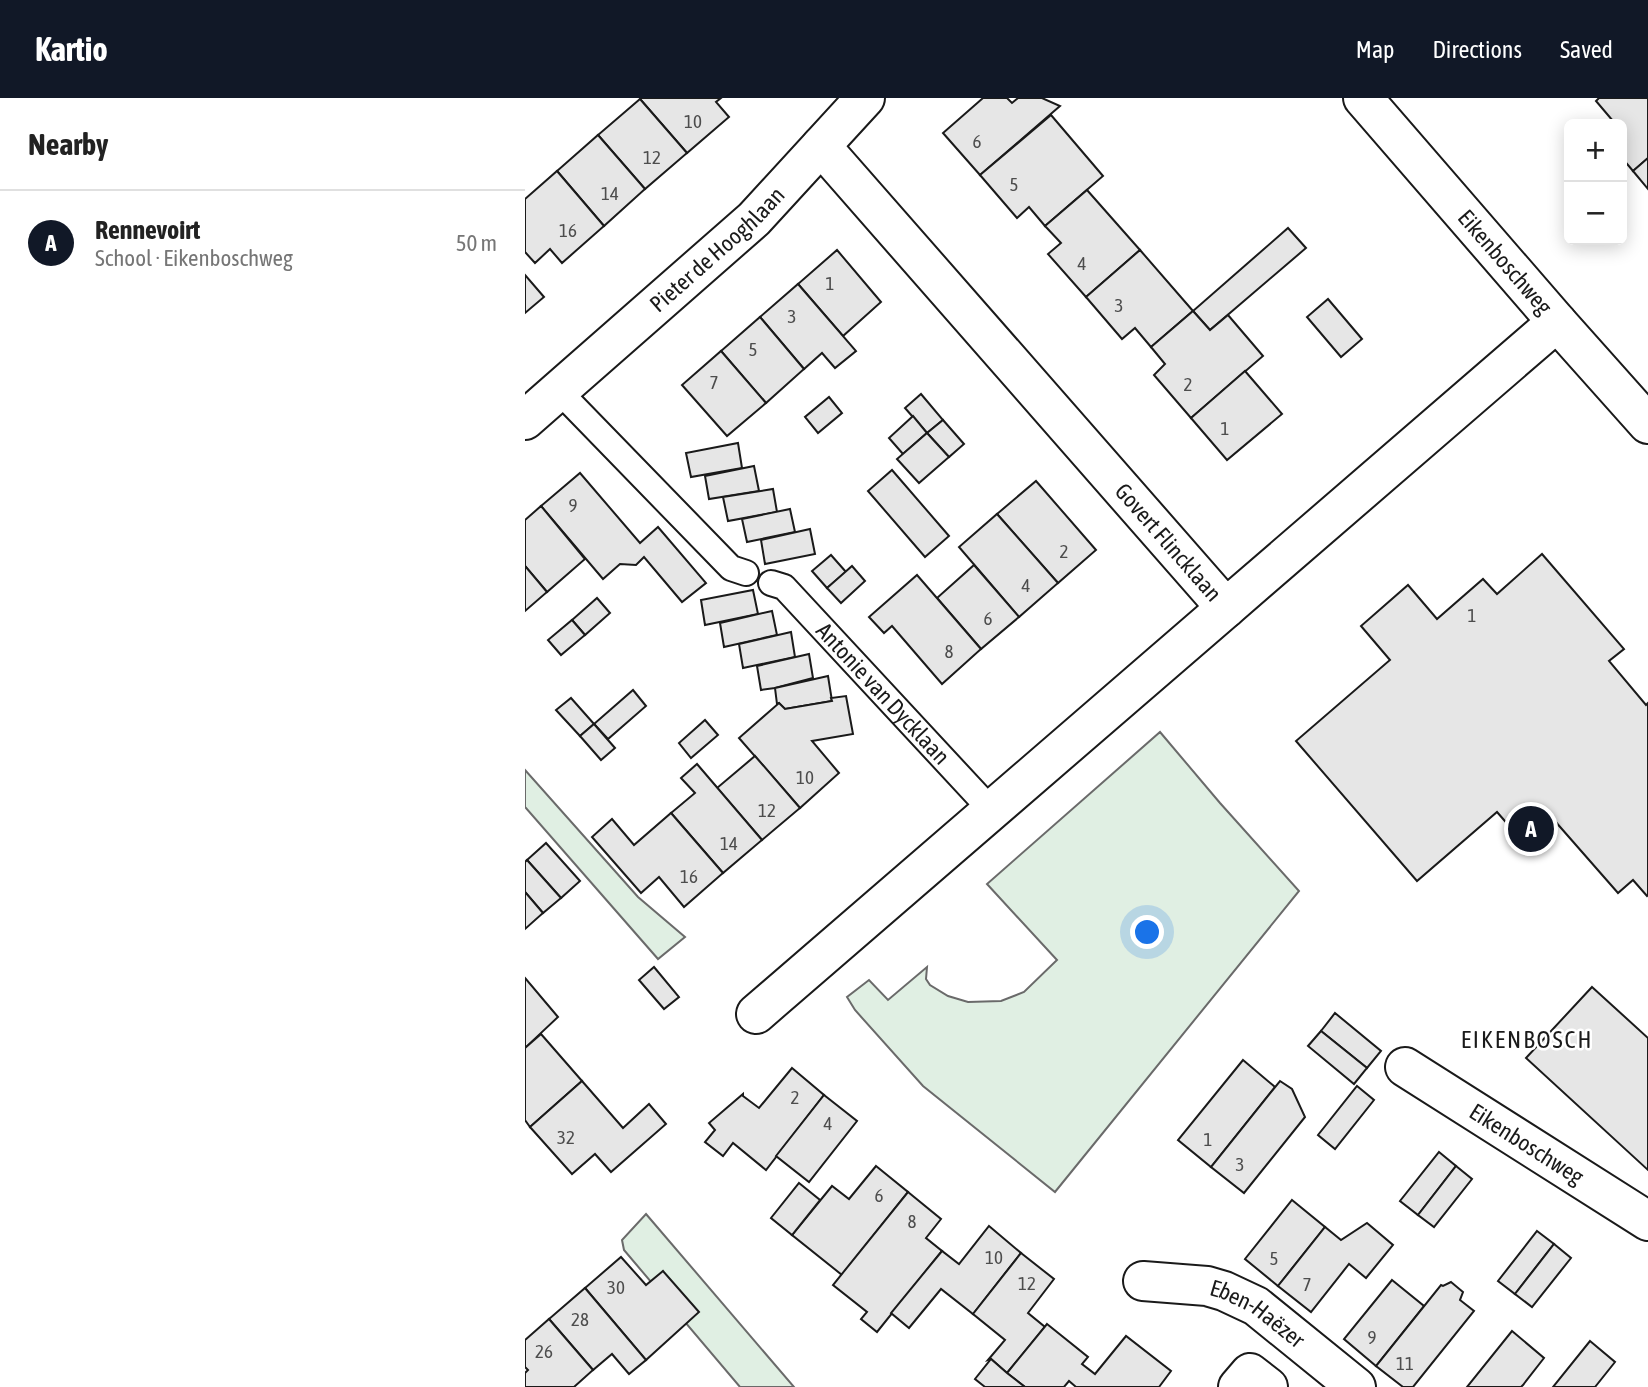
<!DOCTYPE html>
<meta charset="utf-8">
<style>
:root{--surface:#fff;--page:#f2f2f2;--text:#222;--muted:#767676;--line:#e0e0e0;--accent:#111827}
body{margin:0;font-family:"Asap Condensed",sans-serif;background:var(--page);color:var(--text)}
.controls{position:absolute;right:21px;top:21px;display:grid;overflow:hidden;border-radius:10px;box-shadow:0 4px 18px #0003}
.controls button{width:63px;height:63px;display:grid;place-items:center;padding:0;border:0;border-bottom:2px solid var(--line);background:var(--surface);color:var(--text);font:35px sans-serif}
.you{position:absolute;left:623px;top:835px;width:24px;height:24px;margin:-18px;border:5px solid #fff;border-radius:50%;background:#1a73e8;box-shadow:0 0 0 10px #1a73e833}
.badge{display:grid;place-items:center;width:46px;height:46px;border-radius:50%;background:var(--accent);color:#fff;font-size:23px;font-weight:700}
.pin{position:absolute;translate:-50% -50%;border:4px solid #fff;box-shadow:0 2px 7px #0006}
.list{margin:0;padding:0;list-style:none}
h2{display:flex;justify-content:space-between;align-items:center;height:91px;margin:0;padding:0 28px;font-size:30px}
h2 small{font-size:23px;font-weight:400;color:var(--muted)}
.list li{display:grid;grid-template-columns:46px 1fr auto;gap:21px;align-items:center;box-sizing:border-box;height:105px;padding:0 28px;border-top:2px solid var(--line)}
.list b{display:block;font-size:26px;white-space:nowrap}
.list p{margin:0;font-size:23px;white-space:nowrap;color:var(--muted)}
.list em{font-size:23px;font-style:normal;color:var(--muted)}
.map{position:relative;flex:none;width:1123px;height:1289px;overflow:hidden}
header{display:flex;align-items:center;gap:42px;box-sizing:border-box;height:98px;padding:0 35px;background:var(--accent);color:#fff}
header strong{font-size:33px}
nav{display:flex;gap:38px;margin-inline-start:auto;font-size:24px}
main{display:flex}
aside{flex:1;background:var(--surface)}
.map>svg:first-child{display:block}
.green{fill:#e0efe3;stroke:#6a6a6a;stroke-width:2}
.building{fill:#e6e6e6;stroke:#1a1a1a;stroke-width:2}
.lines{fill:none;stroke-linecap:round;stroke-linejoin:round}
.service-casing{stroke:#1a1a1a;stroke-width:28}
.minor-casing{stroke:#1a1a1a;stroke-width:42}
.tertiary-casing{stroke:#1a1a1a;stroke-width:42}
.service{stroke:#fff;stroke-width:24}
.minor{stroke:#fff;stroke-width:38}
.tertiary{stroke:#fff;stroke-width:38}
.labels{text-anchor:middle;dominant-baseline:central;stroke-width:5;stroke-linejoin:round;paint-order:stroke}
.number-label{font-size:19px;fill:#4d4d4d}
.street-label{font-size:23px;fill:#1a1a1a;stroke:#fff}
.neighbourhood-label{font-size:24px;letter-spacing:2px;fill:#1a1a1a;stroke:#fff}
</style>
<header>
<strong>Kartio</strong>
<nav><a>Map</a><a>Directions</a><a>Saved</a></nav>
</header>
<main>
<aside>
<h2>Nearby<small></small></h2>
<ul class="list">
<li><span class="badge">A</span><div><b>Rennevoirt</b><p>School · Eikenboschweg</p></div><em>50 m</em></li>
</ul>
</aside>
<div class="map">
<svg width="1123" height="1289" viewBox="0 0 1123 1289">
<rect width="100%" height="100%" fill="#fff"/>
<g class="green">
<polygon points="635,634 695,705 774,793 530,1094 398,988 330,912 322,899 344,882 363,902 402,869 401,881 405,887 423,898 443,904 476,903 499,894 532,862 462,786"/>
<polygon points="0,672 113,799 160,839 133,861 0,709"/>
<polygon points="121,1116 269,1289 215,1289 99,1152 97,1142"/>
</g>
<g class="building">
<polygon points="116,0 196,0 191,4 204,19 162,55 115,1"/>
<polygon points="458,0 482,0 487,5 493,0 517,0 535,8 455,77 418,35"/>
<polygon points="1074,0 1123,0 1123,60 1108,73 1097,60 1097,26 1085,26 1088,23 1071,3"/>
<polygon points="115,1 162,55 120,91 73,37"/>
<polygon points="526,17 578,78 520,128 504,109 492,120 455,77"/>
<polygon points="73,37 120,91 79,128 32,73"/>
<polygon points="1123,60 1123,91 1108,73"/>
<polygon points="32,73 79,128 37,165 25,151 10,165 0,154 0,101"/>
<polygon points="562,92 615,152 561,199 523,156 536,145 520,128"/>
<polygon points="763,130 781,150 685,232 668,213"/>
<polygon points="312,152 356,204 318,238 273,186"/>
<polygon points="615,152 668,213 626,249 610,230 597,241 561,199"/>
<polygon points="0,177 19,199 0,215"/>
<polygon points="273,186 331,253 310,270 297,255 279,271 235,219"/>
<polygon points="803,201 837,241 816,259 782,219"/>
<polygon points="668,213 685,232 703,217 738,258 666,320 629,277 640,266 626,249"/>
<polygon points="235,219 279,271 241,305 196,253"/>
<polygon points="196,253 241,305 202,338 157,287"/>
<polygon points="720,273 757,316 702,362 666,320"/>
<polygon points="396,296 418,322 402,335 380,310"/>
<polygon points="304,299 317,315 293,335 280,319"/>
<polygon points="388,318 402,335 378,356 364,340"/>
<polygon points="418,322 439,346 424,359 402,335"/>
<polygon points="402,335 424,359 394,385 372,361"/>
<polygon points="213,345 217,370 166,379 161,355"/>
<polygon points="229,368 234,393 184,401 180,378"/>
<polygon points="367,372 424,438 400,459 343,393"/>
<polygon points="55,375 115,445 133,429 181,485 157,504 119,459 111,467 95,466 78,481 16,408"/>
<polygon points="511,383 571,452 533,485 472,416"/>
<polygon points="248,391 252,414 203,423 198,399"/>
<polygon points="16,408 60,461 22,494 0,468 0,422"/>
<polygon points="265,411 270,434 222,444 217,421"/>
<polygon points="472,416 533,485 494,519 434,449"/>
<polygon points="285,431 290,456 240,466 236,442"/>
<polygon points="1017,456 1099,551 1084,563 1121,607 1123,605 1123,797 1122,798 1108,782 1093,795 1029,722 1000,746 972,714 892,783 771,643 865,562 836,528 883,487 912,521 958,481 972,496"/>
<polygon points="306,457 321,474 302,490 287,473"/>
<polygon points="449,467 494,519 456,551 412,500"/>
<polygon points="0,468 22,494 0,513"/>
<polygon points="327,468 340,483 316,505 302,490"/>
<polygon points="392,477 456,551 417,586 367,528 359,535 344,519"/>
<polygon points="228,492 233,516 180,527 176,502"/>
<polygon points="72,500 85,515 60,537 47,522"/>
<polygon points="247,513 252,537 199,549 195,525"/>
<polygon points="47,522 60,537 36,557 23,542"/>
<polygon points="266,534 270,559 218,570 214,546"/>
<polygon points="284,556 288,580 250,590 236,592 232,568"/>
<polygon points="303,578 307,603 260,611 254,605 252,606 250,590"/>
<polygon points="108,592 121,608 83,641 69,626"/>
<polygon points="321,598 328,636 287,643 314,675 275,710 214,640 254,605 260,611 307,603 306,600"/>
<polygon points="46,600 69,626 55,638 31,612"/>
<polygon points="180,622 193,637 166,660 154,645"/>
<polygon points="69,626 90,650 76,662 55,638"/>
<polygon points="230,658 275,710 237,742 192,690"/>
<polygon points="172,666 237,742 198,775 146,715 170,695 156,680"/>
<polygon points="146,715 198,775 159,809 134,779 116,795 67,739 87,721 109,747"/>
<polygon points="21,745 55,783 36,800 2,762"/>
<polygon points="2,762 36,800 18,815 0,794 0,764"/>
<polygon points="0,794 18,815 0,831"/>
<polygon points="129,869 154,899 139,911 114,882"/>
<polygon points="0,880 33,919 0,950"/>
<polygon points="1067,889 1123,940 1123,1072 1001,960"/>
<polygon points="810,915 856,953 842,970 796,933"/>
<polygon points="796,933 842,970 829,986 783,948"/>
<polygon points="16,936 57,983 5,1029 0,1022 0,950"/>
<polygon points="718,962 750,989 686,1069 653,1042"/>
<polygon points="267,970 299,997 241,1072 208,1045 198,1058 180,1044 190,1032 184,1025 218,996 218,998 234,1010"/>
<polygon points="57,983 98,1030 124,1006 141,1026 86,1074 70,1056 47,1076 5,1029"/>
<polygon points="755,983 767,991 780,1019 719,1095 686,1069"/>
<polygon points="832,988 849,1002 810,1051 793,1037"/>
<polygon points="299,997 332,1023 284,1084 251,1058"/>
<polygon points="914,1054 931,1068 893,1117 875,1103"/>
<polygon points="351,1068 383,1094 317,1177 267,1137 307,1088 324,1101"/>
<polygon points="931,1068 947,1081 909,1129 893,1117"/>
<polygon points="274,1085 295,1102 267,1137 246,1120"/>
<polygon points="383,1094 416,1121 401,1140 417,1153 352,1234 336,1221 342,1214 308,1187"/>
<polygon points="767,1102 800,1129 753,1188 720,1161"/>
<polygon points="842,1125 868,1147 841,1180 824,1166 786,1214 753,1188 800,1129 816,1142"/>
<polygon points="464,1128 496,1155 448,1216 416,1191 384,1230 366,1215 417,1153 434,1166"/>
<polygon points="1012,1133 1029,1146 990,1196 973,1183"/>
<polygon points="1029,1146 1046,1160 1007,1209 990,1196"/>
<polygon points="496,1155 529,1181 503,1215 520,1229 482,1275 466,1261 463,1262 480,1242 448,1216"/>
<polygon points="96,1159 121,1187 138,1173 174,1214 121,1262 60,1190"/>
<polygon points="867,1182 899,1208 851,1268 819,1241"/>
<polygon points="926,1184 938,1194 935,1202 949,1213 888,1289 878,1289 851,1268 916,1187 918,1188"/>
<polygon points="60,1190 121,1262 104,1276 87,1256 68,1272 24,1221"/>
<polygon points="24,1221 68,1272 49,1289 0,1289 0,1275 3,1272 0,1269 0,1242"/>
<polygon points="522,1226 563,1259 557,1266 570,1276 601,1238 646,1273 634,1289 551,1289 544,1283 539,1289 500,1289 482,1275"/>
<polygon points="987,1233 1019,1260 998,1287 996,1289 942,1289"/>
<polygon points="1065,1243 1090,1264 1070,1289 1028,1289"/>
<polygon points="466,1261 482,1275 500,1289 460,1289 450,1281"/>
</g>
<g class="lines">
<g class="service-casing">
<g id="service">
<polyline points="33,292 206,470 221,475"/>
<path id="s1" d="M246,485L259,489L467,713"/>
</g>
</g>
<g class="minor-casing">
<g id="minor">
<path id="s2" d="M296,48L701,510L1032,224"/>
<path id="s3" d="M0,322L229,121L340,0"/>
<polyline points="231,916 701,510"/>
<path id="s4" d="M880,969L1123,1123"/>
<path id="s5" d="M618,1183L682,1188L699,1193L731,1208L831,1289"/>
<polyline points="713,1289 725,1275 743,1289"/>
</g>
</g>
<g class="tertiary-casing">
<g id="tertiary">
<path id="s6" d="M838,0L1032,224L1123,326"/>
</g>
</g>
<use href="#service" class="service"/>
<use href="#minor" class="minor"/>
<use href="#tertiary" class="tertiary"/>
</g>
<g class="labels">
<g class="number-label">
<text x="168" y="23">10</text>
<text x="452" y="43">6</text>
<text x="127" y="59">12</text>
<text x="489" y="86">5</text>
<text x="85" y="95">14</text>
<text x="43" y="132">16</text>
<text x="557" y="165">4</text>
<text x="305" y="185">1</text>
<text x="594" y="207">3</text>
<text x="267" y="218">3</text>
<text x="228" y="251">5</text>
<text x="189" y="284">7</text>
<text x="663" y="286">2</text>
<text x="700" y="330">1</text>
<text x="48" y="407">9</text>
<text x="539" y="453">2</text>
<text x="501" y="487">4</text>
<text x="947" y="517">1</text>
<text x="463" y="520">6</text>
<text x="424" y="553">8</text>
<text x="280" y="679">10</text>
<text x="242" y="712">12</text>
<text x="204" y="745">14</text>
<text x="164" y="778">16</text>
<text x="270" y="999">2</text>
<text x="303" y="1025">4</text>
<text x="41" y="1039">32</text>
<text x="683" y="1041">1</text>
<text x="715" y="1066">3</text>
<text x="354" y="1097">6</text>
<text x="387" y="1123">8</text>
<text x="469" y="1159">10</text>
<text x="749" y="1160">5</text>
<text x="502" y="1185">12</text>
<text x="782" y="1186">7</text>
<text x="91" y="1189">30</text>
<text x="55" y="1221">28</text>
<text x="847" y="1239">9</text>
<text x="19" y="1253">26</text>
<text x="880" y="1265">11</text>
</g>
<g class="street-label">
<text stroke="none"><textPath href="#s3" startOffset="257">Pieter de Hooghlaan</textPath></text>
<text stroke="none"><textPath href="#s6" startOffset="217">Eikenboschweg</textPath></text>
<text stroke="none"><textPath href="#s2" startOffset="527">Govert Flincklaan</textPath></text>
<text stroke="none"><textPath href="#s1" startOffset="159">Antonie van Dycklaan</textPath></text>
<text stroke="none"><textPath href="#s4" startOffset="144">Eikenboschweg</textPath></text>
<text stroke="none"><textPath href="#s5" startOffset="122">Eben-Haëzer</textPath></text>
</g>
<g class="neighbourhood-label">
<text x="1002" y="941">EIKENBOSCH</text>
</g>
</g>
</svg>
<div class="controls">
<button>+</button>
<button>−</button>
</div>
<div class="you"></div>
<div class="pin badge" style="left:1006px;top:731px">A</div>
</div>
</main>
